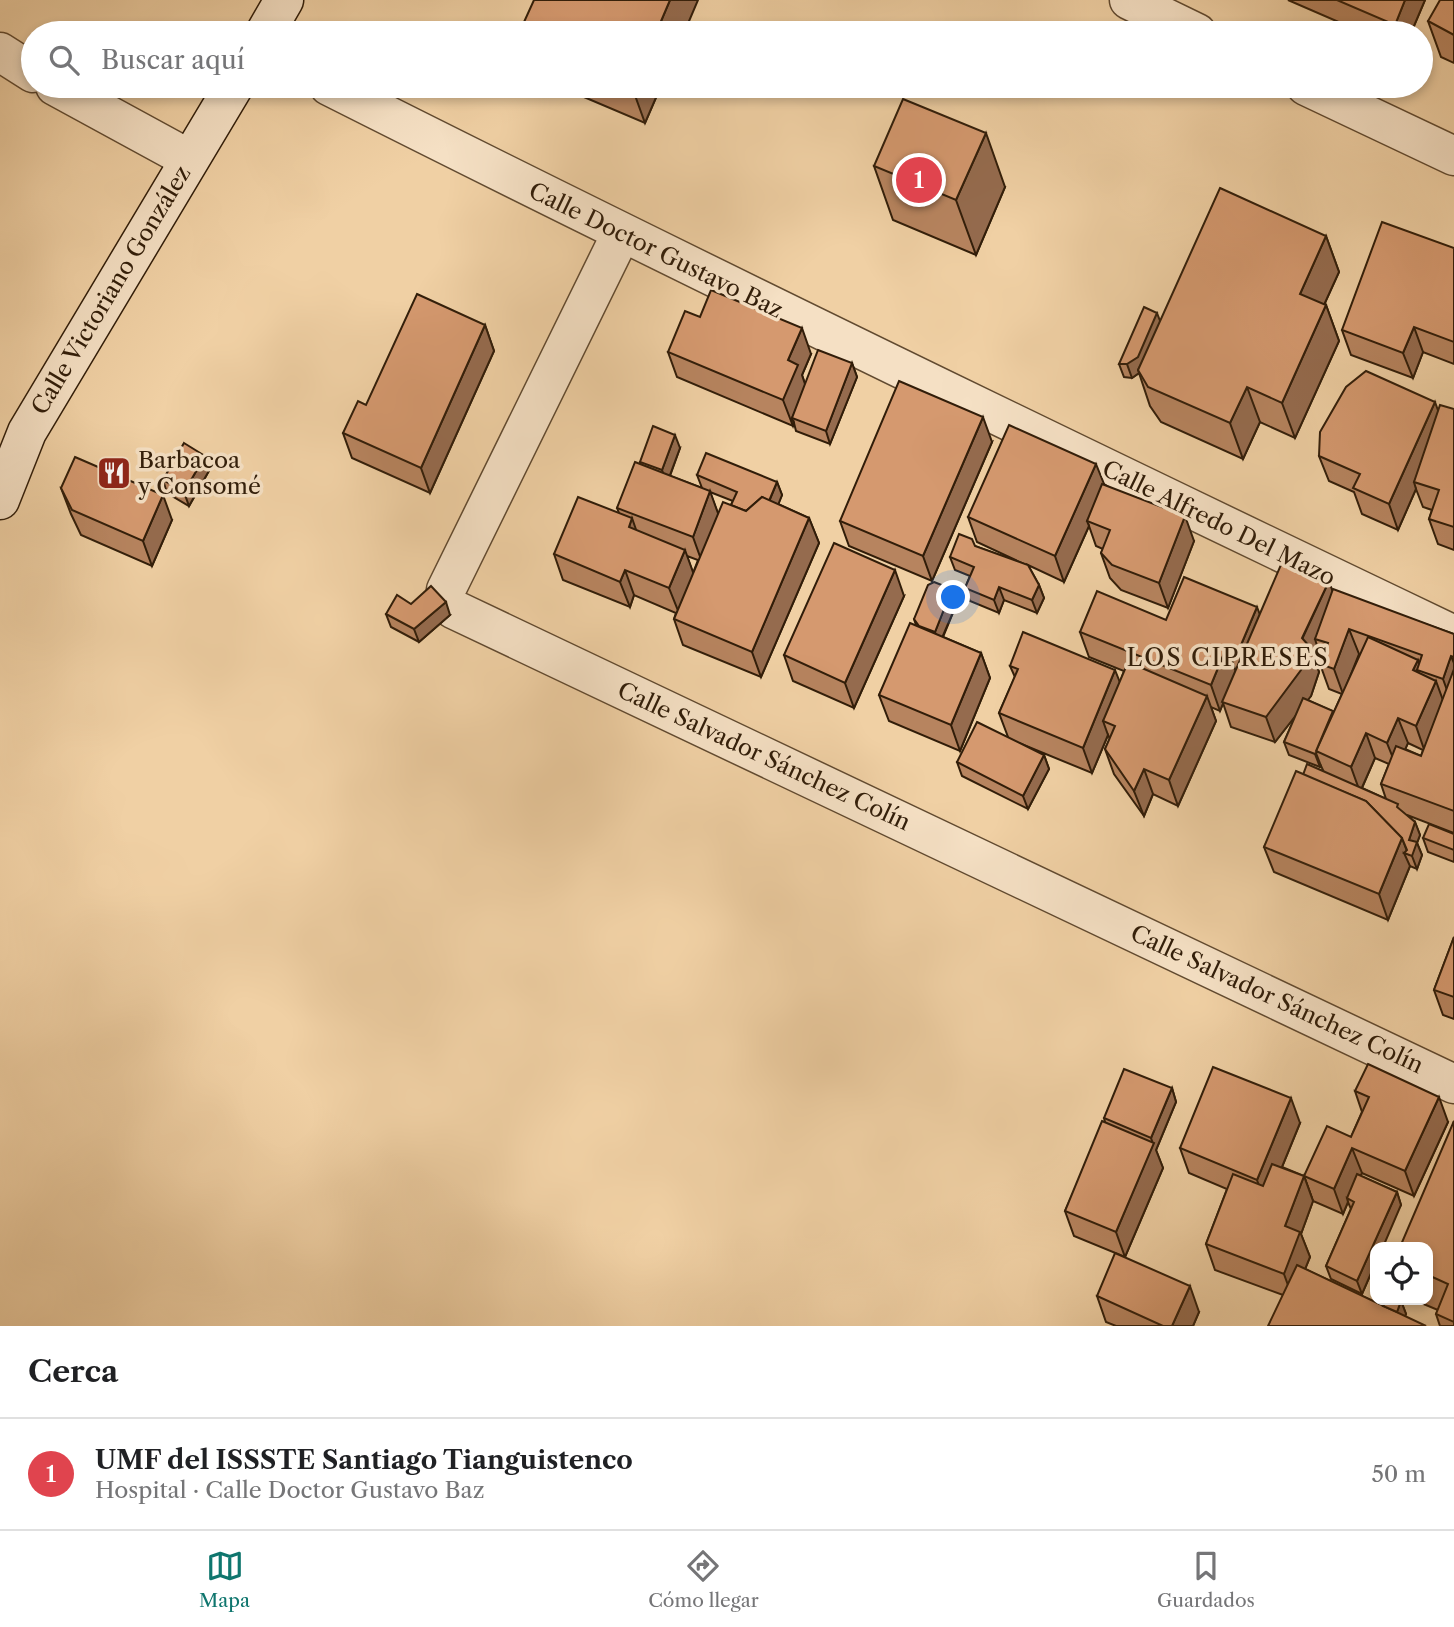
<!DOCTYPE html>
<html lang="es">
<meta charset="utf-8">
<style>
:root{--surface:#fff;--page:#f2f2f2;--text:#202124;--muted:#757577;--line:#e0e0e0;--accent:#0f766e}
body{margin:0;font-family:"Libre Caslon Text",serif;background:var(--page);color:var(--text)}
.controls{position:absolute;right:21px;bottom:21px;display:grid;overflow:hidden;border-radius:14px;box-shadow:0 4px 10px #0003}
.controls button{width:63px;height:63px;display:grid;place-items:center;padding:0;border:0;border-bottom:2px solid var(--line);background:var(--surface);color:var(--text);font:35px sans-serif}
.you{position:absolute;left:954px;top:598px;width:24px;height:24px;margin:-18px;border:5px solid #fff;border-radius:50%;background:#1a73e8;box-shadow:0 0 0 10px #1a73e833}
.badge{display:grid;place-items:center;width:46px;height:46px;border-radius:50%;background:var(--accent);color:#fff;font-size:23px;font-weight:700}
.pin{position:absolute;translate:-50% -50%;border:4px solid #fff;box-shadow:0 2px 7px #0006}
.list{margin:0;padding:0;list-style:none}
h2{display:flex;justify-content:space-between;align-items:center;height:91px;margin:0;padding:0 28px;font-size:30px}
h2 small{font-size:23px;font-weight:400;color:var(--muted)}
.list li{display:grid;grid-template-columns:46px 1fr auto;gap:21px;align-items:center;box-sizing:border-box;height:112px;padding:0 28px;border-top:2px solid var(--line)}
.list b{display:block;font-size:26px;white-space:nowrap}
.list p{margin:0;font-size:23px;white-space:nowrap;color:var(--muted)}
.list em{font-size:23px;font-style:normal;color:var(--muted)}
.icon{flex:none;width:38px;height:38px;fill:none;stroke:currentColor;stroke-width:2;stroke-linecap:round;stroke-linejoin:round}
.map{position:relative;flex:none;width:1454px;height:1326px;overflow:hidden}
.search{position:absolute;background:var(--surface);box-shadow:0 4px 10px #0003;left:21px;right:21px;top:21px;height:77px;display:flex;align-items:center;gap:18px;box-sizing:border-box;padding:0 24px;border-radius:38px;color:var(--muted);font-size:26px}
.sheet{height:203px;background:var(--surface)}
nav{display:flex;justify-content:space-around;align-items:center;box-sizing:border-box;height:98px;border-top:2px solid var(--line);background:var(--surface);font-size:19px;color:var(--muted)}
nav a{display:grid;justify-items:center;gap:4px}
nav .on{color:var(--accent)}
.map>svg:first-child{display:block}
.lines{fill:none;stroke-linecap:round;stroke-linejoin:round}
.street-casing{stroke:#614a30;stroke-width:41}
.secondary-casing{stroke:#311d09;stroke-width:41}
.street{stroke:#f5e0c4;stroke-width:38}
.secondary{stroke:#f5e0c4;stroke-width:38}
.wall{fill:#b7845f;stroke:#311d09;stroke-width:2;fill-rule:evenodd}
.shaded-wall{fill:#956b4e;stroke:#311d09;stroke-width:2}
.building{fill:#d5996f;stroke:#311d09;stroke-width:2}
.labels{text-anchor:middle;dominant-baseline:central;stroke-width:7;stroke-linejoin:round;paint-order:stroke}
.street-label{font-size:23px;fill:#311d09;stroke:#f5e0c4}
.poi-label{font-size:23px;fill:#311d09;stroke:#f5e0c4;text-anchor:start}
.neighbourhood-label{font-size:24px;letter-spacing:2px;fill:#311d09;stroke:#f5e0c4}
</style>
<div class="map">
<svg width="1454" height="1326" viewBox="0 0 1454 1326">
<rect width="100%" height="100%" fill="#f0d0a4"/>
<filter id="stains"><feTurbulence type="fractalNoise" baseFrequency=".00286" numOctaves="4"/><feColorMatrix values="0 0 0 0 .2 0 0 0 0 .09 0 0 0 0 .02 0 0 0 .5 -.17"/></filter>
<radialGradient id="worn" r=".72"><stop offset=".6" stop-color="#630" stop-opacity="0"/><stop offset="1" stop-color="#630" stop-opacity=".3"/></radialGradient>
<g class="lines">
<g class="street-casing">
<g id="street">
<polyline points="1129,0 1197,33"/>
<polyline points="0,52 33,73"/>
<polyline points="55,86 189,159"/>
<path d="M329,86C702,274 1077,455 1454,635"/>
<polyline points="1306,86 1454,156"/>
<polyline points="621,234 446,590 445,599 453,609 1454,1084"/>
</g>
</g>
<g class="secondary-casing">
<g id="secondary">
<polyline points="265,33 284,0"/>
<polyline points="0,500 27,432 234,86"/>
</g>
</g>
<use href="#street" class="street"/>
<use href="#secondary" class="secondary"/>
</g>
<g class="wall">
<polygon points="1288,0 1425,0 1411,33 1364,33"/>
<polygon points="1454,0 1454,63 1441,57 1428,21"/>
<polygon points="558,86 661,86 645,123"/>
<polygon points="874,166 1005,187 976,255 893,220"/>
<polygon points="1326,236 1339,272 1324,305 1326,305 1339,341 1295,438 1260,422 1243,459 1161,422 1150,406 1139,373 1132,378 1124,377 1119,364 1160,321"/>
<polygon points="1454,248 1454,364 1423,352 1413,378 1351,355 1342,330"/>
<polygon points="485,325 494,351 430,493 352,458 343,433"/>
<polygon points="668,352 811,354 802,375 805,384 852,363 857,377 830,444 796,431 794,423 793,426 677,377"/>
<polygon points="1454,409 1454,550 1438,544 1429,519 1432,510 1423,507 1416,489 1398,530 1362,514 1354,492 1329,481 1319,456 1438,410"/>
<polygon points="992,442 932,581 849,546 840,521"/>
<path d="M680,448L670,476L702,488L697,475L777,482L782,495L778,504L809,518L819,543L761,677L683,645L674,619L676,613L634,595L630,607L563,580L554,554L619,513L617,508L641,465L640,462ZM710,492L733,501L731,505L718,514ZM687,556L698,560L693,573Z"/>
<polygon points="210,469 189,506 167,493 163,480"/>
<polygon points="1104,484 1194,541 1168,608 1121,590 1110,578 1101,553 1103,549 1096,546 1089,526 1064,582 1028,565 1039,585 1044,598 1037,613 1004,600 999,613 970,601 965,588 970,576 955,570 950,557 975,546 1024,564 977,542 968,517"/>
<polygon points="61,488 172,520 152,566 81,535 71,514"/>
<polygon points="952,589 957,603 943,637 981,653 990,678 960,751 889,721 879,695 916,625 914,619"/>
<path d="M1332,591L1454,634V833L1407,815L1415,822L1420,835L1417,843L1422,855L1417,869L1410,866L1388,920L1274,872L1264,847L1303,775L1323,770L1321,766L1320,767L1289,755L1284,742L1296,715L1275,742L1231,727L1223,703L1220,711L1211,707L1216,721L1178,806L1153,794L1144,816L1114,774L1105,749L1110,739L1108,735L1092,773L1019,743L1044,755L1049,769L1028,809L962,776L957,762L1008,737L999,713L1015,677L1010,666L1120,682L1124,671L1089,657L1080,632L1166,620L1260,614ZM1318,649L1322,659L1320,664L1329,689L1342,694L1334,712L1307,700L1311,696L1319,672L1314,658ZM1408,743L1423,750L1421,756L1405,749ZM1375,758L1389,764L1381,784L1386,799L1362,788Z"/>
<polygon points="904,596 854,708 793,681 784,655"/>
<polygon points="411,604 450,615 419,642 391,627 386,614"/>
<polygon points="1454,834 1454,862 1428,852 1423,838"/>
<polygon points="1454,937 1454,1019 1443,1015 1434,990"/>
<polygon points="1172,1088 1176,1102 1156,1150 1163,1168 1125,1257 1074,1236 1065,1211 1105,1122 1104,1118"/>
<polygon points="1355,1091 1448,1122 1414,1196 1362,1173 1360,1176 1397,1192 1401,1205 1375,1247 1375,1264 1362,1294 1331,1279 1326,1266 1351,1209 1348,1202 1343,1214 1313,1201 1304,1176 1351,1137 1362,1112"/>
<polygon points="1454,1121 1454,1326 1440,1326 1436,1314 1438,1310 1414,1300 1428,1300 1428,1247"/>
<polygon points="1300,1123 1282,1167 1304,1176 1313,1201 1301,1234 1310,1257 1305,1269 1383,1306 1401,1301 1406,1314 1405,1316 1283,1295 1215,1270 1206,1244 1227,1189 1189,1173 1180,1148"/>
<polygon points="1097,1296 1199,1312 1193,1326 1116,1326 1106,1322"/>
</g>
<g class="shaded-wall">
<polygon points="670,0 698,0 684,33 656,33"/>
<polygon points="1405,0 1425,0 1411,33 1398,33 1395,25"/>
<polygon points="633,86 661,86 645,123 632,87"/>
<polygon points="986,133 1005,187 976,255 956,200"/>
<polygon points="1326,236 1339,272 1313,329 1300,294"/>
<polygon points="1326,305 1339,341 1295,438 1282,403"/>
<polygon points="1157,313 1162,326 1138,370 1139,373 1132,378 1127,364"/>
<polygon points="485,325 494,351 430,493 421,468"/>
<polygon points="1414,327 1423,352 1413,378 1403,353"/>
<polygon points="802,328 811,354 802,375 807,390 792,418 794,423 793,426 783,400 788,360"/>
<polygon points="852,363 857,377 830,444 826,431"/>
<polygon points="1247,387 1260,422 1243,459 1230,423"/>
<polygon points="1435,402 1444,427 1414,482 1416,489 1398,530 1389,504"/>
<polygon points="983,417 992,442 932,581 923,556"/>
<polygon points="675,435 680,448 667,483 662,470"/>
<polygon points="205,456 210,469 189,506 184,492"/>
<polygon points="1096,464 1106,489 1087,521 1089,526 1064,582 1055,556"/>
<polygon points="777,482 782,495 771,523 766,509"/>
<polygon points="710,491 719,516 702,562 693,537"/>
<polygon points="163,495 172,520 152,566 143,541"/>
<polygon points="1185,516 1194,541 1168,608 1159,583"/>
<polygon points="632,518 641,544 629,527"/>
<polygon points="809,518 819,543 761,677 752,652"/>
<polygon points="685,550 694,575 679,613 669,588"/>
<polygon points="625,570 634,595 630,607 620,582"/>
<polygon points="895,570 904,596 854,708 845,683"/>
<polygon points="1329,581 1338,607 1315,639 1318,649 1314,658 1319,672 1311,696 1275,742 1266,717"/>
<polygon points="1039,585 1044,598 1037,613 1032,600"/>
<polygon points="999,587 1004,600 999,613 994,600"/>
<polygon points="952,589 957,603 939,645 935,632"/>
<polygon points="446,602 450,615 419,642 414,629"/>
<polygon points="1257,607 1267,633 1248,677 1238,652"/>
<polygon points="1349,629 1359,654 1343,694 1334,669"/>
<polygon points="1227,646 1236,672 1220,711 1211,685"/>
<polygon points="981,653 990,678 960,751 951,725"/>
<polygon points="1451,656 1454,663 1454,698 1452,704 1443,679"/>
<polygon points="1418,660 1422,671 1417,670 1424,690 1413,670"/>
<polygon points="1115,670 1125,695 1103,721 1108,735 1092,773 1083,748"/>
<polygon points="1436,681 1445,706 1425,752 1416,726"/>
<polygon points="1207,696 1216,721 1178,806 1169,780"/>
<polygon points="1398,718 1408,743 1397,768 1387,743"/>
<polygon points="1366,733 1375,758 1360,792 1351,767"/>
<polygon points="1316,753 1321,766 1320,767 1315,754"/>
<polygon points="1044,755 1049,769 1028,809 1023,796"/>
<polygon points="1144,769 1153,794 1144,816 1134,791"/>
<polygon points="1415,822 1420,835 1417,843 1422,855 1417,869 1412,856 1409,840"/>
<polygon points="1402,838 1408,854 1404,853 1410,866 1388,920 1379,894"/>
<polygon points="1172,1088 1176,1102 1156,1150 1163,1168 1125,1257 1116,1232 1153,1144 1151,1138"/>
<polygon points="1439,1097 1448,1122 1414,1196 1405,1171"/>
<polygon points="1291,1098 1300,1123 1266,1206 1257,1180"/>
<polygon points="1352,1148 1362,1173 1349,1199 1347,1198 1348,1202 1343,1214 1334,1189"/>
<polygon points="1304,1176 1313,1201 1301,1234 1310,1257 1293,1299 1284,1274 1285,1226"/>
<polygon points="1397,1192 1401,1205 1383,1247 1375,1247 1375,1264 1362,1294 1357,1281"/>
<polygon points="1190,1286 1199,1312 1193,1326 1172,1326"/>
<polygon points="1401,1301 1406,1314 1401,1326 1395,1317"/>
</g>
<g class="building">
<polygon points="534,0 670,0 656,33 519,33"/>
<polygon points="1337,0 1405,0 1395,25"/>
<polygon points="1440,0 1454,0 1454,35 1428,21"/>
<polygon points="903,99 986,133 956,200 874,166"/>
<polygon points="1220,188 1326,236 1300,294 1326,305 1282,403 1247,387 1230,423 1148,387 1138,370"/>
<polygon points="1382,222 1454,248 1454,342 1414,327 1403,353 1342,330"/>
<polygon points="711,290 802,328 788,360 798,365 783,400 668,352 685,311 700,317"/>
<polygon points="417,294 485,325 421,468 343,433 358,401 366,405"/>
<polygon points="1144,307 1157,313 1138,357 1127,364 1119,364"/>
<polygon points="818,350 852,363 826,431 792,418"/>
<polygon points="1366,371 1435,402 1389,504 1353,488 1360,474 1319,456 1320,432 1346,387"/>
<polygon points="899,381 983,417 923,556 840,521"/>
<polygon points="1440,405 1454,409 1454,527 1429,519 1439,490 1414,482"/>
<polygon points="1009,425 1096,464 1055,556 968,517"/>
<polygon points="653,426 675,435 662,470 640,462"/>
<polygon points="184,443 205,456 184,492 163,480"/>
<polygon points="706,453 777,482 769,501 762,497 746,511 731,505 737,492 697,475"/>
<polygon points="75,457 163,495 143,541 72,510 61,488"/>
<polygon points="635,462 710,491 693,537 617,508"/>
<polygon points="1102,484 1185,516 1159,583 1112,565 1101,553 1110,530 1087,521"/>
<polygon points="578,497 632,518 629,527 685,550 669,588 625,570 620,582 554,554"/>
<polygon points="762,497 809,518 752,652 674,619 723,502 746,511"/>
<polygon points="959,534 972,539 975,546 1028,565 1039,585 1032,600 999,587 994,600 965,588 974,567 950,557"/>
<polygon points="834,543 895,570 845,683 784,655"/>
<polygon points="1283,560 1329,581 1302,638 1310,647 1301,670 1266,717 1222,702"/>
<polygon points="1184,577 1257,607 1238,652 1227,646 1211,685 1080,632 1097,591 1166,620"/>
<polygon points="934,582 952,589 935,632 919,626 914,619 928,585"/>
<polygon points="431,586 446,602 414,629 386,614 397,595 411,604"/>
<polygon points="1333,589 1454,634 1454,657 1451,656 1443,679 1417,670 1422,655 1349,629 1334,669 1320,664 1328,643 1315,639"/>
<polygon points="910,623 981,653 951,725 879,695"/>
<polygon points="1023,632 1115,670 1083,748 999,713 1018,669 1010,666"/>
<polygon points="1368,637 1418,660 1413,670 1436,681 1416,726 1398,718 1387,743 1366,733 1351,767 1316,751"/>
<polygon points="1128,662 1207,696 1169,780 1144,769 1134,791 1105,749 1115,726 1103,721"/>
<polygon points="1454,669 1454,811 1381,784 1396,746 1421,756"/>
<polygon points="1303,698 1333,711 1316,751 1317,752 1315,754 1284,742"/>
<polygon points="977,722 1044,755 1023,796 957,762"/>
<polygon points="1307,764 1398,804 1397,807 1415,822 1409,840 1417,842 1412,856 1404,853 1407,850 1402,838 1366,801 1303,775"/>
<polygon points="1296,771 1366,801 1402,838 1379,894 1264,847"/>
<polygon points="1429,824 1454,834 1454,850 1423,838"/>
<polygon points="1454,937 1454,997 1434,990"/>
<polygon points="1368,1064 1439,1097 1405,1171 1352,1148 1334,1189 1304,1176 1327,1126 1351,1137 1369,1097 1355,1091"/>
<polygon points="1213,1067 1291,1098 1257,1180 1180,1148"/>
<polygon points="1124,1069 1172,1088 1151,1138 1104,1118"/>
<polygon points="1102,1121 1154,1143 1116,1232 1065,1211"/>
<polygon points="1454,1121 1454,1322 1436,1314 1448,1284 1428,1275 1428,1247 1400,1247"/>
<polygon points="1272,1164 1304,1176 1285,1226 1300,1232 1284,1274 1206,1244 1233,1174 1263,1186"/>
<polygon points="1357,1174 1397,1192 1357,1281 1326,1266 1354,1202 1347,1198"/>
<polygon points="1115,1253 1190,1286 1172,1326 1163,1326 1097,1296"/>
<polygon points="1297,1265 1426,1326 1268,1326"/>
<polygon points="1387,1300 1401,1301 1397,1312 1383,1306"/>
</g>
<defs>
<g id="restaurant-square" transform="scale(1.75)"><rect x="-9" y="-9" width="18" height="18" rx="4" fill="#8f2418" stroke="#f5e0c4"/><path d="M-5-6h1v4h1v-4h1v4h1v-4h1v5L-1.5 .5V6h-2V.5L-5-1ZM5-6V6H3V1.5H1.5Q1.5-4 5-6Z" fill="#fff"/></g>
</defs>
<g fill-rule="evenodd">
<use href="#restaurant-square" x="114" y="473"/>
</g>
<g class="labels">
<g class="street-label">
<text transform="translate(656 250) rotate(26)">Calle Doctor Gustavo Baz</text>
<text transform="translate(111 290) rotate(-59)">Calle Victoriano González</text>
<text transform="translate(1219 523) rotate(26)">Calle Alfredo Del Mazo</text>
<text transform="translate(764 756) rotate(25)">Calle Salvador Sánchez Colín</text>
<text transform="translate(1277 999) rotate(25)">Calle Salvador Sánchez Colín</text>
</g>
<g class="poi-label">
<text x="138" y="460">Barbacoa<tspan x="138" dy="26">y Consomé</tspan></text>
</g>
<g class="neighbourhood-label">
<text x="1228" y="657">LOS CIPRESES</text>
</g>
</g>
<rect width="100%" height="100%" filter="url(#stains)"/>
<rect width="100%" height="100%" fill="url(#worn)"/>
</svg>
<div class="controls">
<button><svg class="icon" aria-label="locate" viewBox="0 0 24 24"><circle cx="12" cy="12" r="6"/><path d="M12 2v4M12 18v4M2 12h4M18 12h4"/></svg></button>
</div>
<div class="you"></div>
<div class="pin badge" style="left:919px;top:180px;background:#e0444e">1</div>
<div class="search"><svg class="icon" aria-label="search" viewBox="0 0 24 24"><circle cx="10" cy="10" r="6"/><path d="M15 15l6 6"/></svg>Buscar aquí</div>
</div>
<section class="sheet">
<h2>Cerca<small></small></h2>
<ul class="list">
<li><span class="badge" style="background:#e0444e">1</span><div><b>UMF del ISSSTE Santiago Tianguistenco</b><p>Hospital · Calle Doctor Gustavo Baz</p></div><em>50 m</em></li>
</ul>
</section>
<nav>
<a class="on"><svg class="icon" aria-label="map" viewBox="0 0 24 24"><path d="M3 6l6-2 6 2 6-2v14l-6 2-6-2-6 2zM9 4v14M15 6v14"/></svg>Mapa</a>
<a><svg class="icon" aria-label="directions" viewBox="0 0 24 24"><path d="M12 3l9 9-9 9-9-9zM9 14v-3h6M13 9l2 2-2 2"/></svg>Cómo llegar</a>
<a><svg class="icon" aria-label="saved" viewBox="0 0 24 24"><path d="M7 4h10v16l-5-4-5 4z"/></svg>Guardados</a>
</nav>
